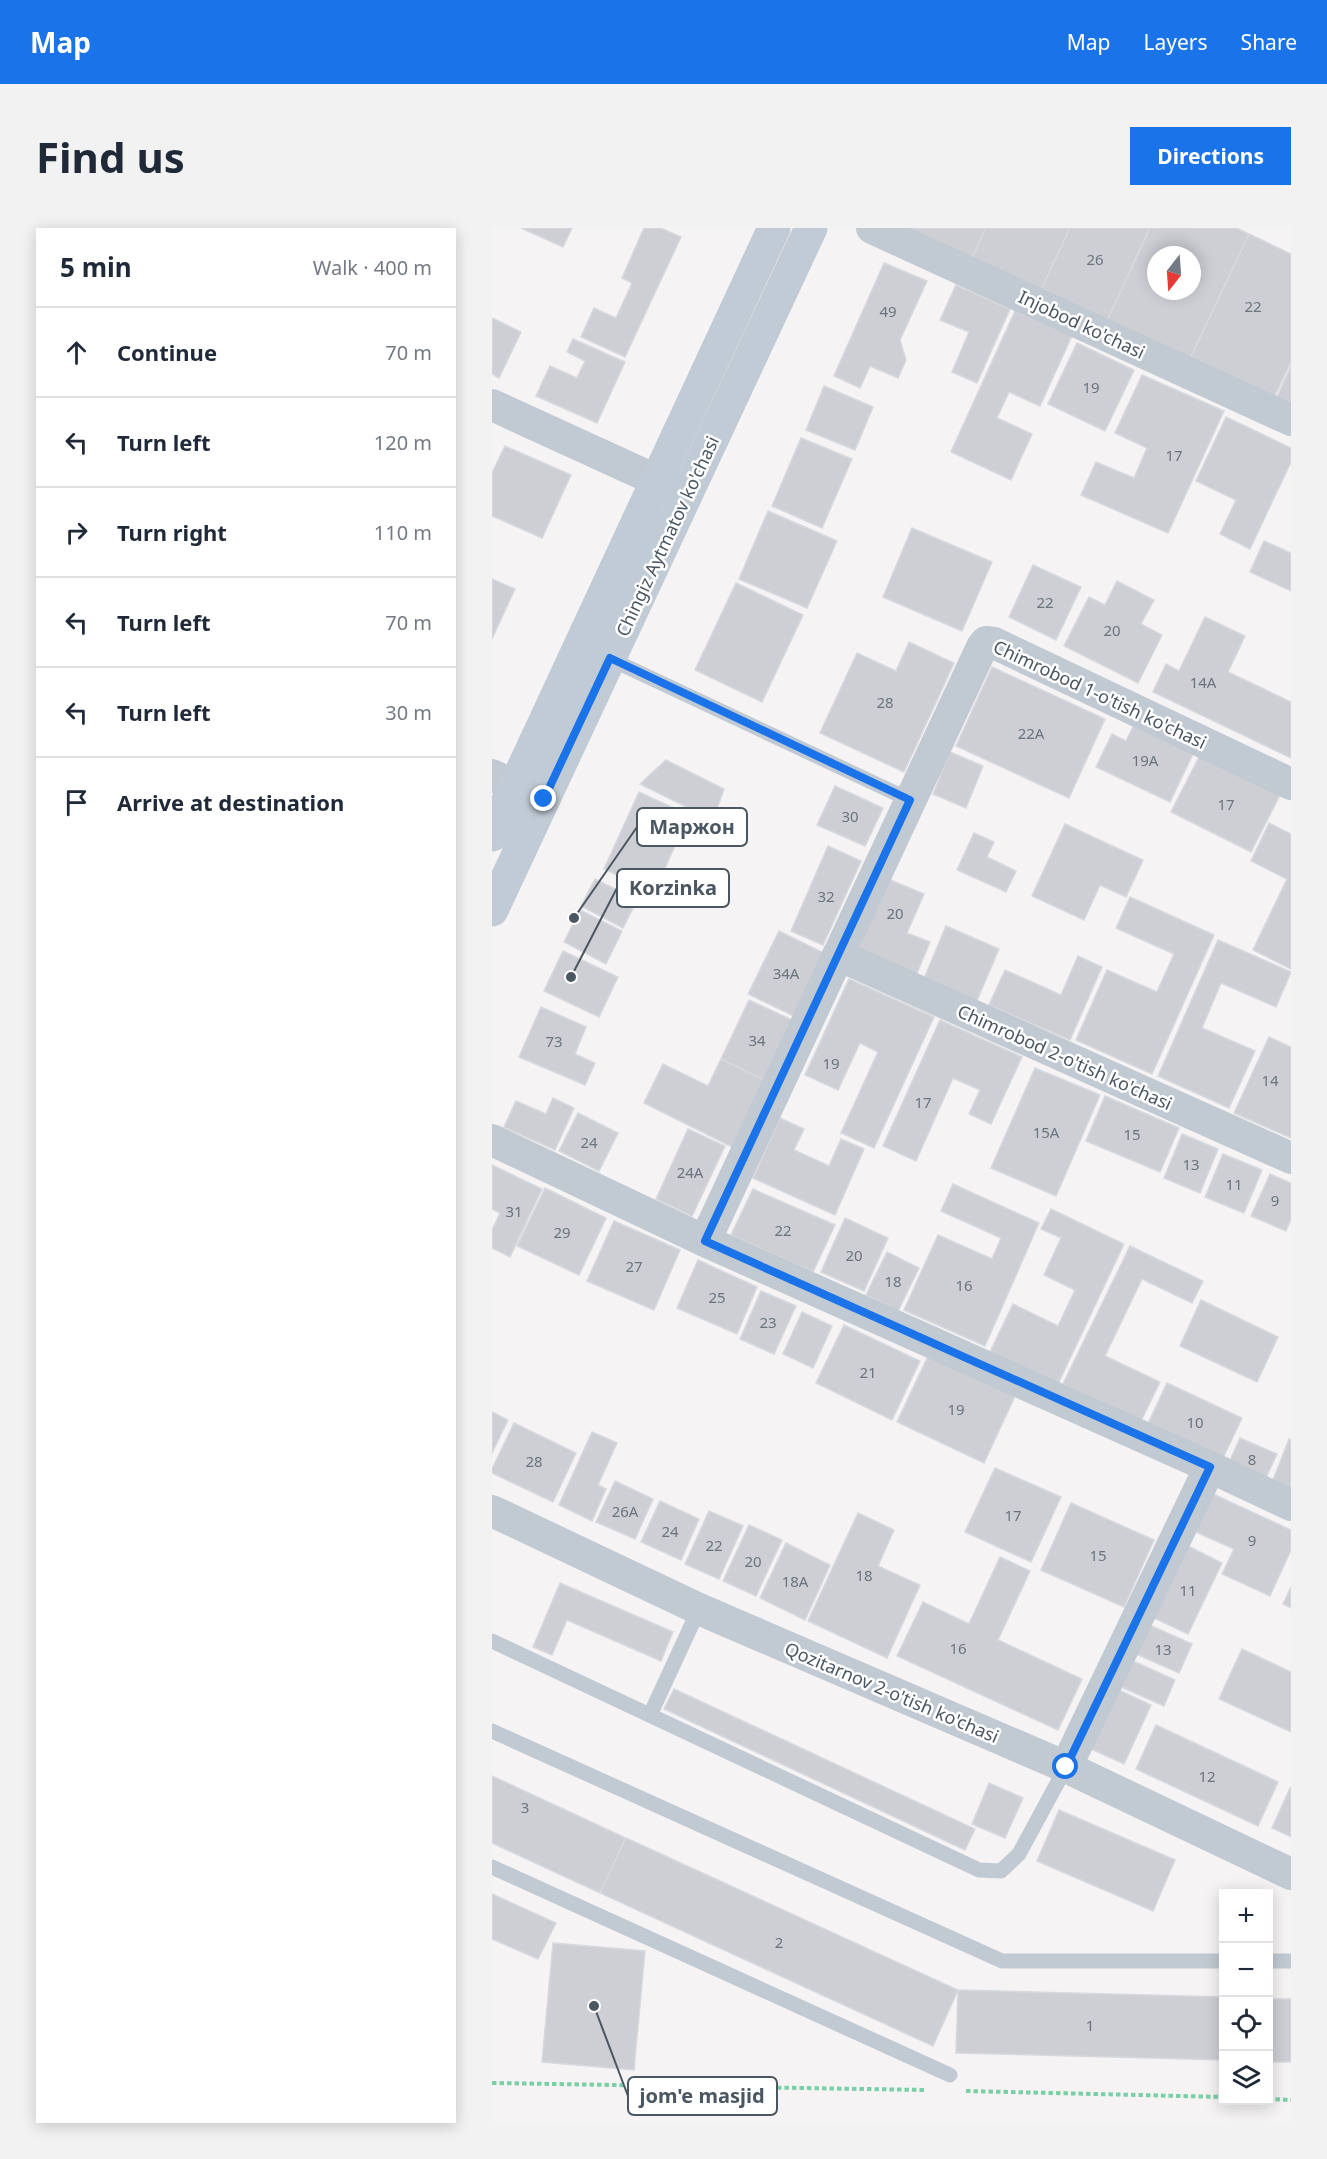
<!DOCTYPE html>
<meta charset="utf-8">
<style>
:root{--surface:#fff;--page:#f2f2f3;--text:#1f2937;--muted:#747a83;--line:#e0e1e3;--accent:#1a73e8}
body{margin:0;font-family:"Noto Sans",sans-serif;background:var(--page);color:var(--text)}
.controls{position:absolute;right:18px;bottom:18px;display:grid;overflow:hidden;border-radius:0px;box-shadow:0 3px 15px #0003}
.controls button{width:54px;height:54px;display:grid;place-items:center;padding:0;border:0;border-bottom:2px solid var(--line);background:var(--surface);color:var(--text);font:30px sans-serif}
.compass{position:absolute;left:655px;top:18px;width:54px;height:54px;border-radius:50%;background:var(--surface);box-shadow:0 3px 15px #0003;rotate:197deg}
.stop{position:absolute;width:18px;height:18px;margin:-14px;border:4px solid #1a73e8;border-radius:50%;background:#fff}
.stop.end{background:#1a73e8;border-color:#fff;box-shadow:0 2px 6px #0008}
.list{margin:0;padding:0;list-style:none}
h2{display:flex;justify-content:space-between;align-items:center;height:78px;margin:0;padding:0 24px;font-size:26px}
h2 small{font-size:20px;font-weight:400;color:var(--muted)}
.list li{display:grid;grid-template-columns:39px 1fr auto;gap:18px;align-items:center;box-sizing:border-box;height:90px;padding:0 24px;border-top:2px solid var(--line)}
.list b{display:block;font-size:22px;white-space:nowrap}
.list em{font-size:20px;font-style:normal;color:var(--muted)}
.icon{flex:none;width:33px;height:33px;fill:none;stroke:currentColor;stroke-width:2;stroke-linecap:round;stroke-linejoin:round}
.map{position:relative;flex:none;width:799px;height:1895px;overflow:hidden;border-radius:0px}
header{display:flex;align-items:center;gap:36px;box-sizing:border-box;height:84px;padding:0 30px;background:var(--accent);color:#fff}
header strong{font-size:28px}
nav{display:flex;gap:33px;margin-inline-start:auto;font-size:21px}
.intro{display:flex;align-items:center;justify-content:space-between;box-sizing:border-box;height:144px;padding:0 36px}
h1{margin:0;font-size:42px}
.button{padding:15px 27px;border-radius:0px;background:var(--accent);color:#fff;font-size:21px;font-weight:700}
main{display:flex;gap:36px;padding:0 36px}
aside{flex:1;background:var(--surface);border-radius:0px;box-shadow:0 3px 15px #0003}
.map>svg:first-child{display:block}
.building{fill:#cdcfd5;stroke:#d7d9de;stroke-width:1.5;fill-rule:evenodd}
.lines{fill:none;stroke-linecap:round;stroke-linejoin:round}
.path{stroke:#7ad0a6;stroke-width:4;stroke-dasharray:4.5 3;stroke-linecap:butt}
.service{stroke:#c1cad2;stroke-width:15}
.minor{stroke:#c1cad2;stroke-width:32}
.secondary{stroke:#c1cbd6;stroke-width:33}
.route{stroke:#1a73e8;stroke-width:8}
.labels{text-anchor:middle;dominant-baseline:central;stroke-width:5;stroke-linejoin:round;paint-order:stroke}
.number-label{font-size:15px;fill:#6b747e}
.street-label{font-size:18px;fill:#4a5661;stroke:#fff}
.leader{fill:none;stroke:#4a5661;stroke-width:2}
.callout-dot{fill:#4a5661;stroke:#fff;stroke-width:2}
.callout{fill:#fff;stroke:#4a5661;stroke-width:2}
.callout-label{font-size:20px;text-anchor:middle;font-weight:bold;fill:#4a5661}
</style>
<header>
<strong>Map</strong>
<nav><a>Map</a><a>Layers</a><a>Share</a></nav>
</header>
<div class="intro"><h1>Find us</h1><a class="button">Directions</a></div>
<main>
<aside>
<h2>5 min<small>Walk · 400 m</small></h2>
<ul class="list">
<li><svg class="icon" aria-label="ahead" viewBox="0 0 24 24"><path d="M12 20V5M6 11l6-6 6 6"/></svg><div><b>Continue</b></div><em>70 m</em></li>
<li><svg class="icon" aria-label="left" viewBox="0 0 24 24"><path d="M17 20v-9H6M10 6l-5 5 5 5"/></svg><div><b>Turn left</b></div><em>120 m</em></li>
<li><svg class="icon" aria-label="right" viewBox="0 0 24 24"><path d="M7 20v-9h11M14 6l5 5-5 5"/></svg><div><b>Turn right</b></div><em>110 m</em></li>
<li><svg class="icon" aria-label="left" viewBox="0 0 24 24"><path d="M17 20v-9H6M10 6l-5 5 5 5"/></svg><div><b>Turn left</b></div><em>70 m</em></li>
<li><svg class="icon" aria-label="left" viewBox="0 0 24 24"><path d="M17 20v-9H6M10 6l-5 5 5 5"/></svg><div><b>Turn left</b></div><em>30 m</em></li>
<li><svg class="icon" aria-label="arrive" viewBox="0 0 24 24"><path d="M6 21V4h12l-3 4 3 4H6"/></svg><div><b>Arrive at destination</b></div></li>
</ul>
</aside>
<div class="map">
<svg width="799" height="1895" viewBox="0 0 799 1895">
<rect width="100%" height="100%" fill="#f5f3f3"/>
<g class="building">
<polygon points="29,0 80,0 71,19"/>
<polygon points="152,0 169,0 189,9 133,129 89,109 102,80 124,90 140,55 130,50"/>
<polygon points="415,0 494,0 480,30"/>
<polygon points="494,0 578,0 549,62 480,30"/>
<polygon points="578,0 658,0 615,93 549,62"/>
<path d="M658,0H745L757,6L698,131L615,93ZM664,27H700V63H664Z"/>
<polygon points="757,6 799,26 799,134 782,170 698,131"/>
<polygon points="392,35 435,53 408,112 414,132 406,150 378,138 368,160 342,148"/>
<polygon points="464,57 518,81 485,155 460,144 477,104 448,92"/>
<polygon points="523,83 580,108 548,178 517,164 505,190 540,206 519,252 459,224"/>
<polygon points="0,90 29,104 7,150 0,146"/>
<polygon points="81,111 133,134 105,195 44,168 58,138 85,150 93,133 75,124"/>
<polygon points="585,115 642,142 613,203 556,176"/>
<polygon points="799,138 799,178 784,171"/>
<polygon points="650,147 732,183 676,305 589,267 604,234 642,250 655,220 623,205"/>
<polygon points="332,158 381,179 363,222 314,202"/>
<polygon points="734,189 799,220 799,234 758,321 728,306 744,272 704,253"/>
<polygon points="309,210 360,231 330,300 280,278"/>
<polygon points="13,218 79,247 50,310 0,288 0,245"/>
<polygon points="276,283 345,313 315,380 247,351"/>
<polygon points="420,300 500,334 470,403 391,369"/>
<polygon points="772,313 799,325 799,363 758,344"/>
<polygon points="541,337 589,359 564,412 517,389"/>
<polygon points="0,351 23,361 0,411"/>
<polygon points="625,353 662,372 649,396 670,407 646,455 572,418 597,369 613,377"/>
<polygon points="244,355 311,387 270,474 203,442"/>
<polygon points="713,389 753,408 736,444 799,474 799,530 661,464 674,436 687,443"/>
<polygon points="417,414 462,435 412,544 328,505 365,425 404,443"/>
<polygon points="500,439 613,491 577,570 464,518"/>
<polygon points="642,497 701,526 678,574 604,539 620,506 634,513"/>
<polygon points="458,524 491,538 474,580 441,566"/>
<polygon points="708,527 788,567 759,624 679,584"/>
<polygon points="174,532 232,561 221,592 148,556"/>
<polygon points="343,558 391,580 373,618 325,597"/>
<polygon points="147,564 197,587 162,664 112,641"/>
<polygon points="777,595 799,606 799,741 761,722 795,651 759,633"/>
<polygon points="573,596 651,632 634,669 608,657 592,692 540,668"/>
<polygon points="482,605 502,614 495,629 524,643 514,664 465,642"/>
<polygon points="336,618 369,633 331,717 299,703"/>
<polygon points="103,651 145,672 131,700 89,678"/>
<polygon points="396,651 432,666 415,705 438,714 423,750 365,725"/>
<polygon points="638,669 722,707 660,846 584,812 615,742 665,764 682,726 624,700"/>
<polygon points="88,682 130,703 114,736 72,714"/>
<polygon points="454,698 507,721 484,775 431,753"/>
<polygon points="287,703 332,725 302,788 256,766"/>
<polygon points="726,712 799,744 784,779 729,755 710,800 763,823 737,880 666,848"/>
<polygon points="71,723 126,749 107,789 52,763"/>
<polygon points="586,728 610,739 578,812 497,777 513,742 569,767"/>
<polygon points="357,751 442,789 382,920 349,905 386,824 368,815 346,862 313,847"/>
<polygon points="257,772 300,792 272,852 229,831"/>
<polygon points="49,779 94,799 83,826 103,835 93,857 27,829"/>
<polygon points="448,792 530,829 499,896 477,886 488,862 461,850 424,933 391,918"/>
<polygon points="777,809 799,819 799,910 742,885"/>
<polygon points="229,831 274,853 242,920 152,875 171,836 216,858"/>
<polygon points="543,840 608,867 564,968 499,940"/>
<polygon points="613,868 687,900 668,944 594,913"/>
<polygon points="61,870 82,880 63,922 12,899 24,873 54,886"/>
<polygon points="86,885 126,905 107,943 67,923"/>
<polygon points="288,890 312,901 302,922 337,938 349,911 372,921 343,987 261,950"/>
<polygon points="196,901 233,918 200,988 164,971"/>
<polygon points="690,906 726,921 708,965 672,950"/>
<polygon points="731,926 770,942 752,985 713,969"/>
<polygon points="0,937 50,961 18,1029 0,1020 0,1002 8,985 0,981"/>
<polygon points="778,946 799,955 799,991 794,1003 759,988"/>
<polygon points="461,956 547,995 493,1118 412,1082 446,1007 500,1031 509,1010 449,983"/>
<polygon points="53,960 114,990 87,1047 25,1018"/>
<polygon points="261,961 343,997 321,1044 239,1007"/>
<polygon points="559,981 632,1016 566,1156 498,1124 521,1076 566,1098 583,1062 552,1047 569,1010 549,1001"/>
<polygon points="353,990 396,1010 372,1063 329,1044"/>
<polygon points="122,993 188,1022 162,1082 95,1053"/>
<polygon points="638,1018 711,1053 700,1075 650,1051 613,1128 668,1154 649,1193 571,1156"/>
<polygon points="395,1024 427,1040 406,1083 374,1067"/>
<polygon points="206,1032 265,1059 245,1106 185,1080"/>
<polygon points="269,1063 304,1078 282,1126 248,1111"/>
<polygon points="709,1072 786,1109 765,1154 688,1118"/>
<polygon points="310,1084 340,1098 321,1140 291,1126"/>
<polygon points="352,1097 428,1133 400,1192 324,1155"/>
<polygon points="437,1126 523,1168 492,1235 405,1194"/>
<polygon points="675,1155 750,1190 730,1232 655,1198"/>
<polygon points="0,1184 16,1192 0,1225"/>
<polygon points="22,1195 84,1225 61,1274 0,1245 0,1241"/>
<polygon points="100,1204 125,1215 106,1257 114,1261 100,1293 67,1277"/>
<polygon points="748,1210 785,1226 772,1254 736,1237"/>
<polygon points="797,1211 799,1212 799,1265 779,1257"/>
<polygon points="503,1240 569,1269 539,1334 473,1304"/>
<polygon points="123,1253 161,1271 143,1311 104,1294"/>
<polygon points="719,1265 799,1302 799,1322 778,1368 730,1346 742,1321 702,1303"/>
<polygon points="168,1273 207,1291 189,1332 149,1314"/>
<polygon points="579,1275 662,1312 632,1379 549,1342"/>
<polygon points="217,1283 251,1298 227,1351 193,1336"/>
<polygon points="366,1285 402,1302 386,1338 428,1357 395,1430 316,1393"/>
<polygon points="257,1297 290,1312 264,1368 231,1353"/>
<polygon points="294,1315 338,1337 313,1392 268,1370"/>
<polygon points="696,1318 730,1335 696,1406 662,1390"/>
<polygon points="508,1329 538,1343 506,1412 590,1451 566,1502 405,1428 431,1374 477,1396"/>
<polygon points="68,1355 181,1404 169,1433 75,1392 60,1427 41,1419"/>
<polygon points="799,1359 799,1380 791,1376"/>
<polygon points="655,1396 700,1416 687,1445 642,1425"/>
<polygon points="750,1421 799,1444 799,1504 727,1471"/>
<polygon points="641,1433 683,1452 672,1478 629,1459"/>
<polygon points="182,1461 483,1601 473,1622 172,1481"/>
<polygon points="627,1462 659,1477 632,1536 599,1521"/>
<polygon points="664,1497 786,1554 766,1598 644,1541"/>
<polygon points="0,1548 134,1610 108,1665 0,1615"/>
<polygon points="497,1555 531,1570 513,1610 480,1596"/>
<polygon points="798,1560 799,1560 799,1609 780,1600"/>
<polygon points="567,1582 683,1632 661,1683 545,1633"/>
<polygon points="134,1610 466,1762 441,1818 108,1665"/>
<polygon points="0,1666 64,1695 46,1731 0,1711"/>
<polygon points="61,1715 153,1723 142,1842 50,1834"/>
<polygon points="466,1762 732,1769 732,1832 464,1825"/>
<rect x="776" y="1771" width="23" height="63"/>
</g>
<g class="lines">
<g class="path">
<polyline points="0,1855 434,1862"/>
<polyline points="474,1863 732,1869"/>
<polyline points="776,1871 799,1872"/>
</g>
<g class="service">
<polyline points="114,429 418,572"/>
<polyline points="0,1413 487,1642 509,1643 527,1626 574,1539"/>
<polyline points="158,1487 207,1381"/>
<polyline points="0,1503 510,1733 732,1733"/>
<polyline points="0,1639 458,1847"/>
<polyline points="776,1733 799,1733"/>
</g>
<g class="minor">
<polyline points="380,0 799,192"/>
<polyline points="0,177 188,263"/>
<polyline points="0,547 45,568"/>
<polyline points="346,727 799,930"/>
<polyline points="0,912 213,1013 718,1239 799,1277"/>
<polyline points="213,1013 490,419 494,414 502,415 799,556"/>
<polyline points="0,1283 207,1381 574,1539 799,1646"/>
<polyline points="574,1539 718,1239"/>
</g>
<g class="secondary">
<polyline points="0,607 282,0"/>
<polyline points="0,682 319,0"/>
</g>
</g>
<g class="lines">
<polyline class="route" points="52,571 118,430 418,572 213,1013 718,1239 574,1539"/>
</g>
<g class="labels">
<g class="number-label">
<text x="603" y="31">26</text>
<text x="761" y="78">22</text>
<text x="396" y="83">49</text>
<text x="599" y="159">19</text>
<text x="682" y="227">17</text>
<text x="553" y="374">22</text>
<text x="620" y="402">20</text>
<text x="711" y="454">14А</text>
<text x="393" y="474">28</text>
<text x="539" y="505">22А</text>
<text x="653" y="532">19А</text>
<text x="734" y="576">17</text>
<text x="358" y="588">30</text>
<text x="334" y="668">32</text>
<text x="403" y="685">20</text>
<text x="294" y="745">34А</text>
<text x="265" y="812">34</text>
<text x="62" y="813">73</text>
<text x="339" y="835">19</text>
<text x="778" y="852">14</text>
<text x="431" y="874">17</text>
<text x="554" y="904">15А</text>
<text x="640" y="906">15</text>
<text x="97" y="914">24</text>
<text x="699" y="936">13</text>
<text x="198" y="944">24А</text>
<text x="742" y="956">11</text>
<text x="783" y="972">9</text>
<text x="22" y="983">31</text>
<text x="291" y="1002">22</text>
<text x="70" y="1004">29</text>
<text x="362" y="1027">20</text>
<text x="142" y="1038">27</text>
<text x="401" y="1053">18</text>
<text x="472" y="1057">16</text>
<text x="225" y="1069">25</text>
<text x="276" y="1094">23</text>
<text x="376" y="1144">21</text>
<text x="464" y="1181">19</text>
<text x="703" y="1194">10</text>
<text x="760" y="1231">8</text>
<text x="42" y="1233">28</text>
<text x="133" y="1283">26А</text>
<text x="521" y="1287">17</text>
<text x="178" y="1303">24</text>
<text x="760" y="1312">9</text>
<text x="222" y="1317">22</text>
<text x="606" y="1327">15</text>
<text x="261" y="1333">20</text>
<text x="372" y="1347">18</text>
<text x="303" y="1353">18А</text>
<text x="696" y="1362">11</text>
<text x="466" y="1420">16</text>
<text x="671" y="1421">13</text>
<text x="715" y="1548">12</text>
<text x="33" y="1579">3</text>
<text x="287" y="1714">2</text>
<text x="598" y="1797">1</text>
</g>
<g class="street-label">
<text transform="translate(590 96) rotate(25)">Injobod ko'chasi</text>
<text transform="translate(175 308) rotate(-65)">Chingiz Aytmatov ko'chasi</text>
<text transform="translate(608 466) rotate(25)">Chimrobod 1-o'tish ko'chasi</text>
<text transform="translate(573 829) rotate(24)">Chimrobod 2-o'tish ko'chasi</text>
<text transform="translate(400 1464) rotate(23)">Qozitarnov 2-o'tish ko'chasi</text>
</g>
</g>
<path class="leader" d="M82 690L145 599M79 749L125 660M102 1778L136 1868"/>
<g class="callout-dot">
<circle cx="82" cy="690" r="6"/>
<circle cx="79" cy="749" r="6"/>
<circle cx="102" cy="1778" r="6"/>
</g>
<g class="callout">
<rect x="145" y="580" width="110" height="38" rx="6"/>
<rect x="125" y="641" width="112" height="38" rx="6"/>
<rect x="136" y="1849" width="149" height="38" rx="6"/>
</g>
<g class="callout-label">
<text x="200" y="606">Маржон</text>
<text x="181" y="667">Korzinka</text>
<text x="210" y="1875">jom'e masjid</text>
</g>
</svg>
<div class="controls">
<button>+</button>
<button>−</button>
<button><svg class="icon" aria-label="locate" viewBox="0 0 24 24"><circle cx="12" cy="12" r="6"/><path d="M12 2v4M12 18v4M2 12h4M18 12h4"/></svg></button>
<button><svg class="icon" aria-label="layers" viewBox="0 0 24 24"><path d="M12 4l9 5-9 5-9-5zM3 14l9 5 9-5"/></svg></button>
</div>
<svg class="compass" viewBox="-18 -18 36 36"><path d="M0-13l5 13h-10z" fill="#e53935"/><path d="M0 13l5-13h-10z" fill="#747a83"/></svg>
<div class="stop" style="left:574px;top:1539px"></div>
<div class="stop end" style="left:52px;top:571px"></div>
</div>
</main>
